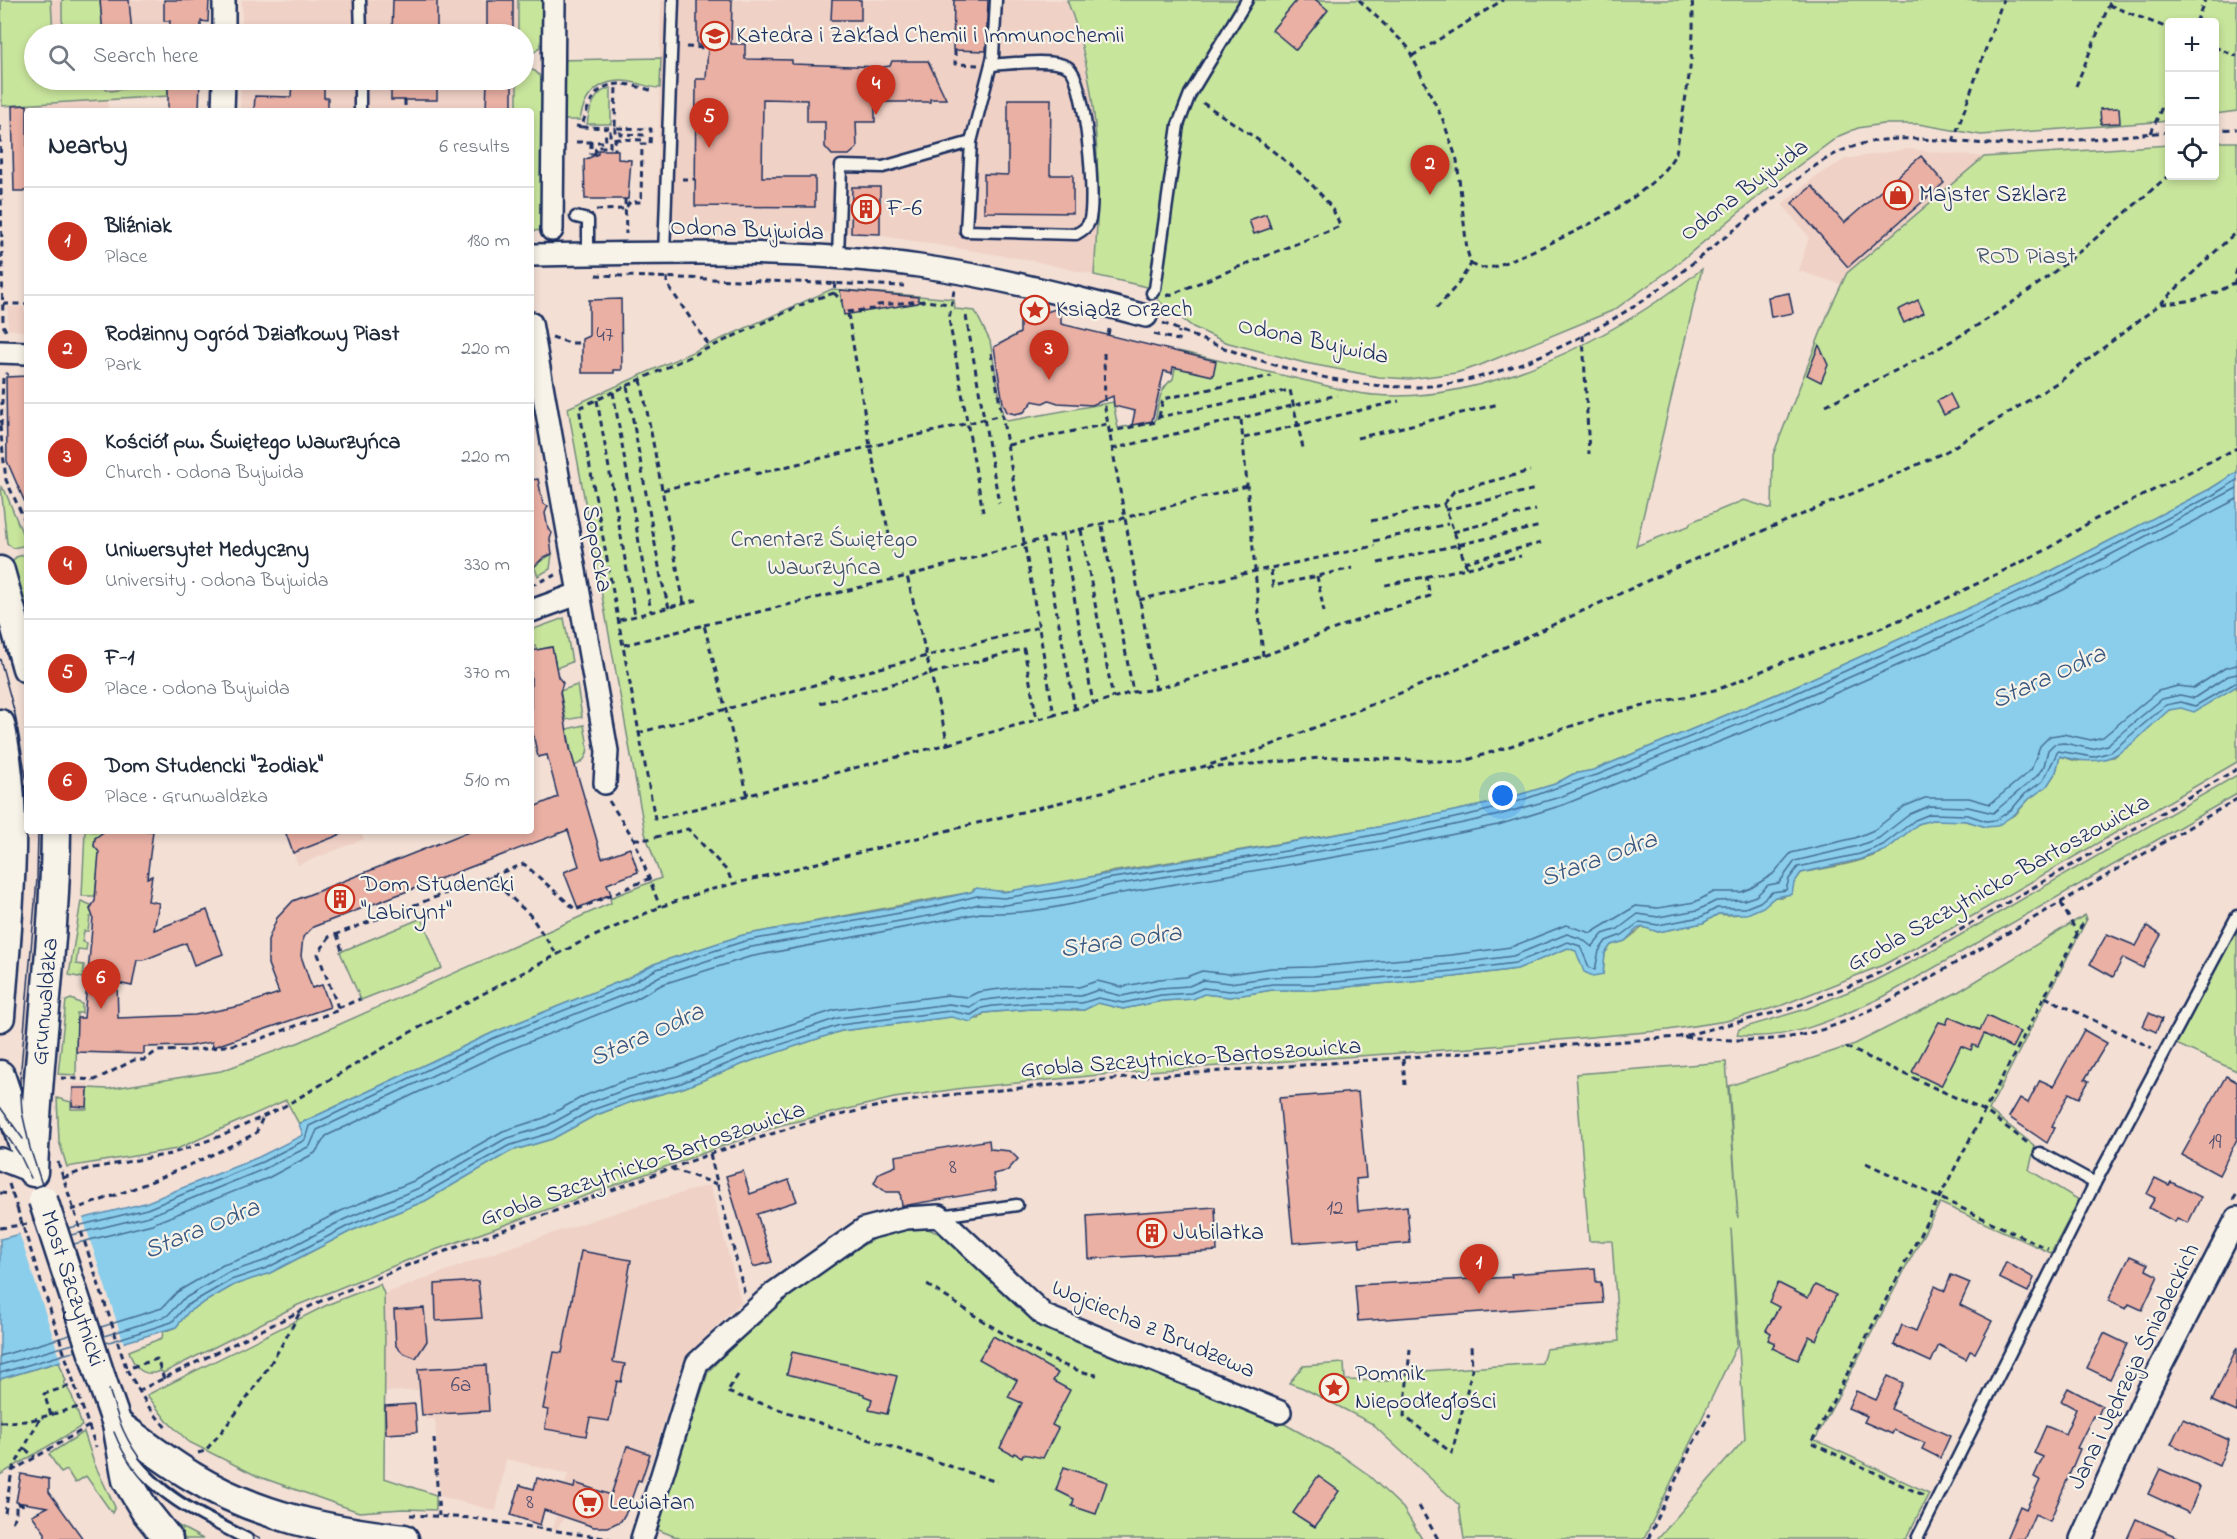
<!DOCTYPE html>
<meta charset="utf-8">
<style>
:root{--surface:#fff;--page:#f2f2f3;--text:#1f2937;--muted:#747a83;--line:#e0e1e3;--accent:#c8321e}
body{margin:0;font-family:"Indie Flower",sans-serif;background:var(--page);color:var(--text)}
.controls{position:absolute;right:18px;top:18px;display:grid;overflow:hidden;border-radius:6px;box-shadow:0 3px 9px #0003}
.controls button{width:54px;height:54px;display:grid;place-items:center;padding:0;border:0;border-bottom:2px solid var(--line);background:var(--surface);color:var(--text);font:30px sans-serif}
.you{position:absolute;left:1503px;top:796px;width:21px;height:21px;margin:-15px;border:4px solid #fff;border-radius:50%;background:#1a73e8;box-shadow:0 0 0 9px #1a73e833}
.badge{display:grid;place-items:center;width:39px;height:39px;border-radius:50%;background:var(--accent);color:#fff;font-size:20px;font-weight:700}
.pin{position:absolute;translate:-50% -50px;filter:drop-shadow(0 2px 3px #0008)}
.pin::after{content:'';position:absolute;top:32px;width:21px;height:18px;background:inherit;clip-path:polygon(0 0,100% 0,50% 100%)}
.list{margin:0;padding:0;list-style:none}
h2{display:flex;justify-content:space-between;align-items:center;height:78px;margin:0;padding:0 24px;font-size:26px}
h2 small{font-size:20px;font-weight:400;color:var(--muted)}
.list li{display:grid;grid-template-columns:39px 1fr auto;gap:18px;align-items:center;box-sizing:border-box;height:108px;padding:0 24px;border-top:2px solid var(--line)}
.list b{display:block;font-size:22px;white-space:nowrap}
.list p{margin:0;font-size:20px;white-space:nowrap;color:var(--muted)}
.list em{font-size:20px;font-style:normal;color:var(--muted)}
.icon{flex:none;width:33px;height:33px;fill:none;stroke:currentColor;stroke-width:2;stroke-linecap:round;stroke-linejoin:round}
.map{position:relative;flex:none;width:2237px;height:1539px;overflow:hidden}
.search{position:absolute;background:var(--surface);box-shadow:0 3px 9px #0003;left:24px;top:24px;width:510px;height:66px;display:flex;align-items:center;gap:15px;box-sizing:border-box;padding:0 21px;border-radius:33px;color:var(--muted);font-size:22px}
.panel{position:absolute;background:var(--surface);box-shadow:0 3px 9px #0003;left:24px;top:108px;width:510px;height:726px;border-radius:6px}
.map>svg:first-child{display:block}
.built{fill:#f0d1c6}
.green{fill:#c8e59c;stroke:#728a7d;stroke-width:1.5}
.water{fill:#8aceeb;stroke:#5e8eb3;stroke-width:1.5}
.pier{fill:#f3dfd4}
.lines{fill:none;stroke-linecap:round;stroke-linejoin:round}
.shore{stroke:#476f96;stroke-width:1.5}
.building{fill:#eab0a4;stroke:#1b2f5e;stroke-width:1.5}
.lane-casing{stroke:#1b2f5e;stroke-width:15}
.street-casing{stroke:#1b2f5e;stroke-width:26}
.secondary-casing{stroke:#1b2f5e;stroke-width:33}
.path{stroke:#1b2f5e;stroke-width:3;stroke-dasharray:6 4.5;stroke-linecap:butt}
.lane{stroke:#f7f3e8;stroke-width:10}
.street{stroke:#f7f3e8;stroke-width:21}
.secondary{stroke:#f7f3e8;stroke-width:28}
.tram{stroke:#1b2f5e;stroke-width:1.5}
.secondary-bridge-casing{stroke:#1b2f5e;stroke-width:33;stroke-linecap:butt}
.path-bridge{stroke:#1b2f5e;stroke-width:3;stroke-dasharray:6 4.5;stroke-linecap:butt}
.secondary-bridge{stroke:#f7f3e8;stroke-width:28}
.labels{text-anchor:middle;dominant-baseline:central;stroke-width:4.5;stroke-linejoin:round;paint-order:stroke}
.number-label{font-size:21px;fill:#4f4f70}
.poi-label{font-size:24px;fill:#1b2f5e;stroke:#f7f3e8;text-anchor:start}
.street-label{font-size:24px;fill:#1b2f5e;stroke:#f7f3e8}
.park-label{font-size:24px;fill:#3e536a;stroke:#f7f3e8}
.water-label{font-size:26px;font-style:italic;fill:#375781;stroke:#f7f3e8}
</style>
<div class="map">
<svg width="2237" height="1539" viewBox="0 0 2237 1539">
<rect width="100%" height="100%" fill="#f3dfd4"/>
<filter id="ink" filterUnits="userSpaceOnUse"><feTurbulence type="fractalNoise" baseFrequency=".0167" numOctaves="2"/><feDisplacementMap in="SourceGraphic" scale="12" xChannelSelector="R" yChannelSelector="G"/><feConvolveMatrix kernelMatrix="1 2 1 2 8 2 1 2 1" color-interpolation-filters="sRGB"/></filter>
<g filter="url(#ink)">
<g class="built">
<polygon points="1,0 209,0 208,22 201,22 201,34 34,34 34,80 200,80 199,94 108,101 108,111 27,111 27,157 13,157 12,106 2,106"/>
<rect x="242" y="0" width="276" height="34"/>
<polygon points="661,0 1067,0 1087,72 1097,142 1099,204 1094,275 1030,260 883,236 880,234 657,227"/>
<polygon points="241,80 517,80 517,111 240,111"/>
<polygon points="1907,149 1984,157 1847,273 1841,284 1799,271 1809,237 1782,204 1815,177 1846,159"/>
<polygon points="8,307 24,307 27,332 8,329"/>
<polygon points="285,831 361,831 364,839 298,865"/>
<polygon points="71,1084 88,1084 87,1109 71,1109"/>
<polygon points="710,1185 741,1302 685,1357 644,1483 638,1480 628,1509 621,1521 608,1527 594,1527 564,1517 557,1530 553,1529 568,1474 506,1459 496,1511 440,1496 435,1419 426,1419 425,1405 421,1403 420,1390 385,1392 384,1294 505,1249 636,1206"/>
</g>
<g class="green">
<polygon points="1,0 51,0 53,34 34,34 34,80 89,80 111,91 136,87 145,80 168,80 168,96 2,106"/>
<polygon points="62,0 100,0 103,34 66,34 62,20"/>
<path d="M518,0H548C546,22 550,52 524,56V34H518Z"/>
<path d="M1067,0H2237V111L2215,114L2214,22H2170L2169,121L1981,135L1918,124H1883L1858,128L1839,136L1772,185L1671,269L1614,310L1478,366L1456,373L1409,379L1379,377L1305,363L1225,342L1193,327L1161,303L1147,287L1094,275C1101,183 1101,87 1067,0Z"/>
<path d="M661,58L660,88C652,88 644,85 636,83C606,76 585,89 580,120H558L559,60Z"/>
<polygon points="524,68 535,71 544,80 547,230 531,231 531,111 517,111 517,80 524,80"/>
<path d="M611,88V124H587C589,110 595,90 611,88Z"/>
<path d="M2215,142H2237V472L2210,489L2051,571L1784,691L1594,770L1573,774L1555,784L1492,803L1378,827L1105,873C1067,884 1013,896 974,889L971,892L743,935L654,964L626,979L492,1033L299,1124L286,1100L177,1149L67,1167L59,1141L57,1098L71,1102V1109H87L88,1088L108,1089L221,1071L300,1042L611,903L610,898L661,878L645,833L568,408L832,289L954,299L955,309L975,311L990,341L1003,416L1007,421L1113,402L1118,428L1155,421C1158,406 1159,388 1173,379L1178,351C1221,361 1264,371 1307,381C1329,386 1352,394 1374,395C1486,405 1616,336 1702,269L1636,546L1689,526L1691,522L1744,500L1772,509L1773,455L1829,311L1847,273L1984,157L2169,145L2170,176H2214Z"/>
<polygon points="1,487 5,491 27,545 13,548 7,543"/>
<polygon points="27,554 27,627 11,564 16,557"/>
<polygon points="552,554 550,569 538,576 532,562 538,563"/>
<polygon points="564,618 572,662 556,668 552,647 537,650 535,646 531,648 531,630"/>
<polygon points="577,685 582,717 566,720 560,691"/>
<path d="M2237,686V762L1950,929L1883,965L1780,1006L1726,1021L1668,1030L1471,1048L1120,1073L964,1088L894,1098L781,1125L413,1258L298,1305L163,1373L161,1371C143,1378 134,1368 129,1351L162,1338L163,1332L176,1327L189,1311L234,1285L270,1273L351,1231L425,1201L511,1151L552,1139L594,1116L631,1102L683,1088L751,1061L841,1031L951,1017L979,1019L984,1013L1031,1009L1084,1010L1098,1003L1123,1009L1162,1001L1193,999L1204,994L1230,997L1272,990H1314L1454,977L1517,969L1568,948L1576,951L1603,974L1605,953L1611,945L1625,941L1643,927L1658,932L1703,923L1718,914C1737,918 1760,910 1775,897H1784L1801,873C1828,867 1861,864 1885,850C1897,843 1906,831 1918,824C1938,814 1966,820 1986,827L2015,815L2029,799L2047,786L2056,772L2060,756L2076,761L2114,757L2169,710Z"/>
<path d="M584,725C587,742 594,759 574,766L567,729Z"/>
<path d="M2237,775V794L1883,997C1837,1018 1789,1042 1737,1035L1739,1029L1806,1009L1870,983L1938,948Z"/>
<polygon points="85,831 101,832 101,835 95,838 94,846 100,850 95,896 82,896"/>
<polygon points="81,901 91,905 90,910 94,916 90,917 88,931 84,931 82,942 87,943 86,950 78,949 76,964 84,965 83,978 69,975"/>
<polygon points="2085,915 2087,919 1989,1110 2035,1146 2029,1170 2079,1200 2051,1253 1940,1203 1815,1440 1929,1493 1906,1539 1657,1539 1745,1439 1731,1228 1737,1345 1644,1539 1464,1539 1459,1505 1371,1423 1303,1388 1289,1383 1303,1366 1344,1363 1345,1380 1388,1381 1410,1372 1542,1363 1546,1349 1619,1341 1612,1241 1589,1241 1576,1074 1726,1062 1738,1218 1729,1086 1855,1044 1958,992"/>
<polygon points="422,918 442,968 361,1000 340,952"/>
<polygon points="2237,928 2237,1071 2176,1044"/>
<polygon points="71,999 82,1004 82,1013 77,1013 76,1075 58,1074 66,1001"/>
<polygon points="914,1228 928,1229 945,1236 1029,1315 1279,1421 1339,1454 1366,1473 1403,1508 1422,1539 681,1539 656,1529 708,1372 730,1348 778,1304 830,1264 884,1233"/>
<polygon points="380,1284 384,1294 385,1343 384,1478 436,1495 436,1510 403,1509 359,1512 257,1476 189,1442 167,1421 147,1395 329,1304"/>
<polygon points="59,1362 66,1381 64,1382 72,1396 82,1426 0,1475 0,1379"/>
<polygon points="84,1432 94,1463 115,1507 112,1513 86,1476 75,1483 67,1470 61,1473 49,1454"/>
<polygon points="175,1524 203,1539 184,1539 172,1527"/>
</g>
<path class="water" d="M2237,472V686L2194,712L2181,708L2169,710C2130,743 2116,773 2060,756L2056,772L2047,786L2029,799L2015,814L1997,826L1986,827L1967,821L1932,820L1918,824L1886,850L1862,859L1801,873L1794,883L1792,894L1775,897L1763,907L1747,914H1718L1703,923L1658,932L1643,927L1637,929L1625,941L1611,945L1605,953L1603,974L1593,976L1584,972L1576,951L1568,948L1517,969L1454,977L1314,990H1272L1230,997L1204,994L1193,999L1162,1001L1123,1009L1098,1003L1084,1010L1031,1009L994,1012L984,1013L971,1022L951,1017L841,1031L751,1061L683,1088L631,1102L594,1116L552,1139L511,1151L425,1201L351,1231L270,1273L234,1285L189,1311L176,1327L0,1379V1239L145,1203L259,1157L303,1135L299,1124L492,1033L626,979L654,964L743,935L931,901L971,892L977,888L1004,892L1378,827L1492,803L1555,784L1573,774L1594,770L1784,691L2051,571L2210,489Z"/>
<polygon class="pier" points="82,1215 125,1347 62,1364 19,1233"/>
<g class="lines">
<g class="shore">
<path d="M69,1228L147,1209L262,1162L305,1140L309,1126L494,1038L628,985L657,969L745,941L933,907L977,896L1004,898L1079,886L1106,879C1235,860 1366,840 1493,809C1528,800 1561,784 1597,775L1787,697L1959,620L2054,576L2213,495L2237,480"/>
<polyline points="71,1235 149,1216 264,1169 310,1146 317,1130 497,1045 631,992 660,976 746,948 934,915 979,904 1005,905 1081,894 1108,886 1381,841 1495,816 1560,797 1789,704 1963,627 2057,583 2237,488"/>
<path d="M74,1244L152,1224L268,1178L315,1153L326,1136L501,1053L634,1000L663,984L749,957L981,913C1023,915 1069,906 1110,895L1382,849L1498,825L1563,805L1793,712L1966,635L2061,591L2237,499"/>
<polyline points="101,1327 162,1308 177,1292 223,1265 261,1252 341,1211 416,1180 503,1131 544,1118 584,1096 623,1081 675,1067 743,1040 835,1010 948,995 968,997 978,992 992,990 1030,986 1079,987 1097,981 1122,987 1159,979 1186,977 1202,971 1229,974 1271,968 1313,967 1451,955 1511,947 1566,925 1591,933 1636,906 1658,908 1695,902 1714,892 1741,892 1751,888 1773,874 1791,853 1855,838 1874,830 1905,806 1925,798 1969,798 1990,804 2031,770 2040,746 2050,736 2063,734 2091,740 2103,737 2158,691 2178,686 2194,688 2225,668 2237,665"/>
<polyline points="104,1336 167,1316 182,1300 227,1273 264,1261 345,1219 419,1188 505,1139 547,1126 589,1103 627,1089 678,1076 747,1048 838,1018 949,1004 970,1007 979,1001 993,999 1030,995 1081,996 1098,990 1122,996 1160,988 1189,986 1203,980 1230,983 1272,977 1313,976 1452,964 1513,956 1567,934 1582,939 1592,947 1603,934 1618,929 1638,914 1658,917 1698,910 1716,901 1744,900 1756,896 1768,885 1779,883 1795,861 1858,846 1879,838 1910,814 1929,806 1968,807 1993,813 2037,776 2044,766 2048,750 2054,744 2064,743 2092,749 2107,745 2162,699 2180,695 2194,698 2228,676 2237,674"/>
<polyline points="106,1343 172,1322 186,1306 231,1280 267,1268 348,1226 422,1195 508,1146 550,1133 592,1110 629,1097 681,1083 749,1055 840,1025 950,1011 971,1015 982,1008 993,1006 1031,1003 1082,1003 1098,998 1123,1003 1161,995 1191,993 1203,988 1230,991 1272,984 1314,984 1453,971 1515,963 1568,942 1580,946 1589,967 1595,970 1599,951 1606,941 1622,935 1640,922 1658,925 1701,917 1717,908 1745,908 1760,902 1772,892 1786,890 1789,879 1798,867 1860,854 1883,845 1915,820 1930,814 1968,815 1986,821 1996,820 2011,810 2025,794 2043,781 2058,751 2093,757 2111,752 2166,705 2181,702 2195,706 2237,682"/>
<polyline points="0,1356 70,1335"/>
<polyline points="0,1365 73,1344"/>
<polyline points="0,1373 76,1351"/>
</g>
</g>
<g class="building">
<polygon points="100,0 129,0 132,34 103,34"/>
<polygon points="164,0 209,0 208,22 201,21 201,34 169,34 170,21 164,21"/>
<polygon points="393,0 437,0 437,34 392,34"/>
<rect x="487" y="0" width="26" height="34"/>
<polygon points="697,0 732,0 731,44 745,44 745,59 792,60 792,64 883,67 890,66 892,61 928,61 946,99 930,99 930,102 875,102 875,122 856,122 857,148 849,155 832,155 825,147 825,122 807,122 807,100 763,99 762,177 815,177 815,207 695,206 696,79 706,79 708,45 697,45"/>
<polygon points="832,0 861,0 861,20 831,20"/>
<polygon points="954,0 988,0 986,51 953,50"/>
<polygon points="1297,0 1316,0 1328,10 1296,50 1272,30"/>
<polygon points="168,80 200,80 199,111 168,111"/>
<polygon points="292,80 324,80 324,98 328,98 328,111 254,111 255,96 291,97"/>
<rect x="391" y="80" width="46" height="20"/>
<polygon points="487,80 512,80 512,111 486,111"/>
<polygon points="1008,99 1051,99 1050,175 1073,175 1073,213 984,212 984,174 1008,175"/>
<polygon points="27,105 27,191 14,191 12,106"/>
<polygon points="2119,108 2120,123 2101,124 2100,109"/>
<polygon points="598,150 618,150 618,159 631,160 628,199 585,199 584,160 598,154"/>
<polygon points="1921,156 1944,183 1848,267 1792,203 1812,186 1844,223"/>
<polygon points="852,187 880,187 880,234 851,233"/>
<polygon points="1266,214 1271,228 1254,234 1249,220"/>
<polygon points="840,290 918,297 918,303 844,315"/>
<polygon points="1789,293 1793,313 1771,317 1768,297"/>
<polygon points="621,299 622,370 614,370 614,373 582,373 582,339 589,336 589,300"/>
<polygon points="1918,300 1924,313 1904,323 1898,310"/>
<polygon points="1020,306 1038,315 1061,307 1061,324 1216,361 1213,376 1173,367 1172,373 1164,371 1152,421 1132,425 1135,411 1114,406 1113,396 1092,405 1058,403 1049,400 1043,403 1033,401 1024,412 1015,414 1007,412 1003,403 994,347 1020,333"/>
<polygon points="1819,345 1828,365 1821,382 1807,375"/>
<polygon points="27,376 27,507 7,461 6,377"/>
<polygon points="1950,394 1957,408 1944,415 1937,401"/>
<polygon points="538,479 543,504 548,506 545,513 548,529 552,533 550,539 552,554 544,557 531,570 531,480"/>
<polygon points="552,647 558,677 563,683 560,692 570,749 602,858 630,848 638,872 607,884 611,894 578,908 564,872 579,866 568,830 313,927 303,937 301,956 312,988 322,985 330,1007 213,1047 212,1042 189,1046 144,1047 144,1054 76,1052 77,1018 84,1018 93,917 90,909 95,901 99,852 94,846 95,838 105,831 153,831 147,878 152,876 148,901 159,903 154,930 207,910 223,954 194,965 186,943 144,960 137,960 132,986 117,983 118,1018 195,1015 240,1006 279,993 268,964 268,940 277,918 293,901 470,831 531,831 531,808 558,797 547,755 538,757 531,725 531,651"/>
<polygon points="285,831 347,831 347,832 293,853"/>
<polygon points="2147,926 2161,935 2143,968 2123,958 2113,977 2090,964 2107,934 2136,946"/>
<polygon points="2149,1013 2162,1019 2156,1032 2143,1026"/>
<polygon points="1987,1016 2020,1032 2012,1048 1984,1034 1978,1047 1973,1045 1971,1050 1961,1046 1941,1086 1912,1072 1939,1022 1946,1024 1949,1017 1980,1030"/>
<polygon points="2084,1030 2107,1043 2085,1079 2089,1081 2079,1098 2069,1093 2052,1126 2055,1127 2047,1143 2009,1117 2020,1098 2028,1103 2040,1080 2053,1086"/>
<polygon points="2226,1076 2237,1082 2237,1139 2219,1175 2182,1155"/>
<polygon points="73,1088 88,1088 87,1107 72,1106"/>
<polygon points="1358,1092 1366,1178 1356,1179 1358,1211 1407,1206 1410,1243 1360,1247 1359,1238 1293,1243 1279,1098"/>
<polygon points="989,1140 990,1149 1010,1151 1018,1159 1007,1171 993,1174 996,1190 902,1206 900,1192 886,1192 874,1183 879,1173 896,1166 895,1156"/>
<polygon points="743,1171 750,1194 789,1180 797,1201 757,1214 772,1262 753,1267 726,1176"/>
<polygon points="2155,1178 2169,1185 2171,1182 2201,1197 2188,1223 2177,1218 2175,1222 2149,1208 2155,1198 2147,1194"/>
<polygon points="1215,1207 1217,1251 1089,1259 1087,1216"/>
<polygon points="581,1251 631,1260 613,1362 625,1364 621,1382 617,1381 609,1421 590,1418 586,1436 545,1429 548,1410 543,1409 554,1352 562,1353"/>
<polygon points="2130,1256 2148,1264 2146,1270 2158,1276 2142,1310 2129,1304 2126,1309 2108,1301"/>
<polygon points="2006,1262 2034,1278 2028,1292 1999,1278"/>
<polygon points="1595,1268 1596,1282 1601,1282 1603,1303 1358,1321 1355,1285 1512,1277 1511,1274"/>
<polygon points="1951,1275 1970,1283 1960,1305 1992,1321 1975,1353 1970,1351 1966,1359 1939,1345 1931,1362 1894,1345 1902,1325 1916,1331 1935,1286 1945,1291"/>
<polygon points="478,1281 482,1318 436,1321 435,1284"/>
<polygon points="1778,1283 1808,1298 1815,1285 1836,1295 1816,1340 1809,1336 1798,1360 1772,1348 1775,1343 1768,1340 1771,1333 1766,1330 1779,1307 1769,1302"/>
<polygon points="424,1308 427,1341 416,1358 403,1353 396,1346 394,1310"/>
<polygon points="2104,1333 2127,1344 2110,1379 2087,1368"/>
<polygon points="993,1336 1058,1373 1053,1381 1070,1390 1052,1425 1058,1428 1043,1458 1023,1454 1022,1457 1014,1453 1013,1455 1000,1448 1022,1403 1008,1397 1017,1380 979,1359"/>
<polygon points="2237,1347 2237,1412 2212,1401"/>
<polygon points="792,1352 897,1376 887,1414 869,1410 872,1399 864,1396 864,1394 787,1374"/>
<polygon points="486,1365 489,1411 422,1415 418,1369"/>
<polygon points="1888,1376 1903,1383 1891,1409 1950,1436 1940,1458 1922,1449 1925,1443 1894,1430 1892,1434 1864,1422 1867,1416 1848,1408 1856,1391 1876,1400"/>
<polygon points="2068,1388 2102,1406 2097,1418 2093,1416 2077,1448 2080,1449 2050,1521 2035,1514 2024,1539 2006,1539 2020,1506 2026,1509 2040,1480 2034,1477 2043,1457 2034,1453 2046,1426 2065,1434 2076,1409 2061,1401"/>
<polygon points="415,1404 417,1432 386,1434 385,1406"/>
<polygon points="2183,1419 2229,1440 2219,1466 2171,1444"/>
<polygon points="627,1446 650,1454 641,1481 638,1480 628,1509 621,1521 608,1527 594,1527 544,1510 540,1525 511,1515 520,1485 534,1489 537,1478 574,1488 575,1483 611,1495"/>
<polygon points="1064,1467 1107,1482 1096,1514 1072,1506 1074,1499 1056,1490"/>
<polygon points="2160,1469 2200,1487 2189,1513 2148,1494"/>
<polygon points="21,1474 49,1479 49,1492 83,1539 45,1539 45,1533 32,1515 48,1507 16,1502"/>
<polygon points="1318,1476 1339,1491 1315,1527 1293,1513"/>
<polygon points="2136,1519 2182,1539 2127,1539"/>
</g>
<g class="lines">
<g class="lane-casing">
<g id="lane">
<polyline points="360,0 361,34"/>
<polyline points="360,111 360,80"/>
<path d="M971,142L966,231L1076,234C1082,231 1087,228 1089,222C1097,202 1085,80 1069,68C1056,57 1008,64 991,65"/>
<polyline points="576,217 588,220 588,254"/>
<polyline points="664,254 673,0"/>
<polyline points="838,259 841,166 883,167 971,142 993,56 996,0"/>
<polyline points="1152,293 1155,289 1178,125 1190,94 1247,0"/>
<polyline points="2040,1153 2095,1183"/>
<polyline points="940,1216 1017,1205"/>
<path d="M131,1458C166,1501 200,1514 247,1539"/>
<polyline points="1917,1539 2095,1183 2237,916"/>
</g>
</g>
<g class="street-casing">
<g id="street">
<polyline points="224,34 224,0"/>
<polyline points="223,111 224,80"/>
<polyline points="552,230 554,0"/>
<path d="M531,255C657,253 794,248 919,266C996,277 1071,296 1146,316"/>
<polyline points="531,323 607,751 605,783"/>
<polyline points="0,352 27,353"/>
<polyline points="531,611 578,594"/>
<polyline points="0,1159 33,1172"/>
<polyline points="642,1539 697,1363 775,1292 864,1229 906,1218 939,1216 1045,1316 1280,1412"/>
<polyline points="2081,1539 2147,1393 2237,1218"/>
</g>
</g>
<g class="secondary-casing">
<g id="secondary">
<polyline points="0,571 27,668"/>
<path d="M0,724C21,820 7,920 0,1017"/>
<polyline points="0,1075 27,1155"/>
<path id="s1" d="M33,1172C37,1058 55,945 56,831"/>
<polyline points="101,1378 117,1424 127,1480 144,1509 168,1539"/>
<path d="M117,1424C142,1442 166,1461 193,1477C257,1516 330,1531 404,1539"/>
</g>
</g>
<g class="path">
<polyline points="1359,0 1407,46 1443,120 1457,160 1467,250 1471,264 1458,284 1435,310"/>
<polyline points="2109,5 2170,29"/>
<polyline points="2196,22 2205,0"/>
<polyline points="686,47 708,48"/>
<polyline points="2214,47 2237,56"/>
<polyline points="955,50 955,64 978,65"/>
<polyline points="1412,56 1503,0"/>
<polyline points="524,61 534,61"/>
<polyline points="2076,86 2111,0"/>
<polyline points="405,100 405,111"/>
<polyline points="0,126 3,325 7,333"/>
<path d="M576,126L582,127C593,82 610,77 653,91"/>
<polyline points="582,127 615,128 615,150"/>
<polyline points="2214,130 2237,129"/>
<polyline points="2151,133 2170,88"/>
<polyline points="615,139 643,140 643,135 620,134 620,128"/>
<polyline points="576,142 606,142 605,128"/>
<polyline points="591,142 591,154 598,154"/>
<polyline points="1953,142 2003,0"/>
<polyline points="595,154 596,147 610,147 610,128"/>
<polyline points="682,179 695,179"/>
<polyline points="625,199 626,234"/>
<polyline points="596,210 625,209 630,202 641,202 642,144 650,144 651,129 615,128 616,84"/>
<path d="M1471,264L1480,268L1494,267C1549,244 1647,206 1676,153C1684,103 1697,51 1692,0"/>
<polyline points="2237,269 2235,277 2237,292"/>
<polyline points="596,275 904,286"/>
<polyline points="667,277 667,284 710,347"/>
<polyline points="835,282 834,293 842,301"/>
<polyline points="954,290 949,319 983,512"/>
<polyline points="834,293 812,300 579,408 655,819 948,744 907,576 1043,539"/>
<path d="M1167,296L1340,226C1328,183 1239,126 1201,102"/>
<polyline points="3,304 27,304"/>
<path d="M2161,304C2191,302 2212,297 2237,281"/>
<polyline points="847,312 873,309 878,305 924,301 951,304"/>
<polyline points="848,314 870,446 893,553"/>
<polyline points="966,316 999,503"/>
<path d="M1163,323C1237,356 1328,387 1410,387C1499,387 1615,326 1683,271C1711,248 1739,226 1768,203C1792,183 1819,159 1849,148C1903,128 1961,147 2017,144C2068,143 2119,135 2170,132"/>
<polyline points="1154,334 1178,340 1179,331"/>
<polyline points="1108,335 1110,325"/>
<polyline points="1583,335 1589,454"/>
<polyline points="552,337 570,343 582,343"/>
<polyline points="991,353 1002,415"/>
<polyline points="1104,353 1105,408 1156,689"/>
<polyline points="641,380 684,604"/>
<polyline points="627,386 661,578 669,608"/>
<polyline points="613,392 651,612"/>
<polyline points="597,400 635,616"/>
<path d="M1826,405C1873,381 1923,359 1968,331C2042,287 2105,231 2170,174"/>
<polyline points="1159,417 1163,399 1271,376"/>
<polyline points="1241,420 1263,656"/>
<polyline points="0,426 6,480 27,525"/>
<polyline points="1,426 3,378 8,373"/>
<polyline points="1108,432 1156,422 1159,417 1290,390 1303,448"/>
<polyline points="1244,438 1399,401"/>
<polyline points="1357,438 1499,404"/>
<polyline points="1008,445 1107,424"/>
<polyline points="1112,449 1337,395"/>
<polyline points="755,474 1002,415 1054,715 1133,692 1156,689 1263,656 1385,610 1384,603"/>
<polyline points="663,490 753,467"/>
<polyline points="1444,504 1454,491 1530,471"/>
<polyline points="1445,510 1536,489"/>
<polyline points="1371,521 1444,504 1467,568 1381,586"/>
<polyline points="1102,526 1133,692"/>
<polyline points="1081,530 1113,698"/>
<polyline points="1453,532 1536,510"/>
<polyline points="1063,535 1093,703"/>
<polyline points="1374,541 1448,524"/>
<polyline points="1464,562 1541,543"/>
<polyline points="1378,563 1541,526"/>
<polyline points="1467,568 1521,556"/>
<polyline points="1271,570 1273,586 1353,568"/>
<polyline points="1317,576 1324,612"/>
<polyline points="531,585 556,575"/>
<polyline points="1139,600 1242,574 1375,546"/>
<polyline points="1385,610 1430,596 1426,576"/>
<polyline points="620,620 701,599"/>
<polyline points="704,625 907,576"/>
<polyline points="624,645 704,625 748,796"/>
<polyline points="820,703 1024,649 1037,720"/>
<polyline points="1075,709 1043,539 1247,486"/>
<polyline points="638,733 829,681 832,677 838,679 1039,627"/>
<polyline points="948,744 1054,715"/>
<polyline points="1207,768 1332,757 1461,762 1612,713 1719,689 1788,660 1853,639 1919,612 2048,549 2090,522 2237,448"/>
<polyline points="609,801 634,839 660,907"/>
<polyline points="634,839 648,839 688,829 728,872 732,883"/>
<polyline points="489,877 530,915 557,955"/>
<polyline points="2061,903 2077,933"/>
<polyline points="337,934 342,951"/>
<polyline points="2045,997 2152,1048"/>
<polyline points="338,1008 360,999"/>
<path d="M1684,1037C1724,1040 1762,1043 1802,1035C1860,1022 1915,986 1966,957C2057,905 2147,852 2237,799"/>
<polyline points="1846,1047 1985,1111 2029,1144"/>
<polyline points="1403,1059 1405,1085"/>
<polyline points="61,1078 95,1080 134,1060 144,1060 157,1051 197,1050 252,1042 339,1010 318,954 329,937 524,864 576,910 648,879"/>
<polyline points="710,1154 745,1295"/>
<polyline points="58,1162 68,1192"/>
<polyline points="1866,1163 2048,1249"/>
<polyline points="672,1169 717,1184"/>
<polyline points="63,1178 87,1169 171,1154 226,1134 283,1107 409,1033 579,943 660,907 705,891 1202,767 1259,750 1443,676 1688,562 1880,482 1947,451 2063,379 2159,305 2237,231"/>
<polyline points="9,1184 17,1208"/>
<polyline points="0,1193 13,1194"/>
<polyline points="2233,1200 2237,1194"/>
<path d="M71,1210C136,1190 196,1164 256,1133L263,1117"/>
<polyline points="0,1228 28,1224"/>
<path d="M927,1285C973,1313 1046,1367 1097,1375"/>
<polyline points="1410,1349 1404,1416 1452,1453 1472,1370 1471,1344"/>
<polyline points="132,1367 157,1359 164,1379"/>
<polyline points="127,1370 148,1406 167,1429"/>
<polyline points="738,1375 727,1392 997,1482"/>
<polyline points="75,1386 96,1447"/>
<polyline points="138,1391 321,1301 408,1265 710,1154 802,1124 883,1105 948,1095 1115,1079 1679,1037 1789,1009 1865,980 1948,937 2237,769"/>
<polyline points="51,1415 44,1394 69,1386"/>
<polyline points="0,1422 28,1421 82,1406"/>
<polyline points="434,1438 439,1516"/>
<polyline points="25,1449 35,1457"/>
<path d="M198,1453L205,1451C242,1409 274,1362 300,1312"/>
<polyline points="12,1471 40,1418"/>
<polyline points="1923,1495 1811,1443 2085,919"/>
<polyline points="1419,1506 1438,1539"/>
<polyline points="5,1513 12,1471 89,1426"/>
<polyline points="410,1515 472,1518 610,1539"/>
<polyline points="12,1522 16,1516 16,1504 27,1505"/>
<polyline points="1648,1539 1691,1447 1710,1414"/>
</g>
<use href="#lane" class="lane"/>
<use href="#street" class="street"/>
<use href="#secondary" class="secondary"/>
<g class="tram">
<polyline points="0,629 11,668"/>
<polyline points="0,659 15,714 27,782"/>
<path d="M38,831L37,879L20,1080L22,1112L30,1148L119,1420C145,1489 199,1508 260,1539"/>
<polyline points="0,1107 23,1139"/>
<polyline points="0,1126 20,1155 31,1178"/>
<path d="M114,1432C139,1494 177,1510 233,1539"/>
</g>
<g class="secondary-bridge-casing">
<g id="secondary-bridge">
<path id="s2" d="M43,1200L101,1378"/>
</g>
</g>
<g class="path-bridge">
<polyline points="68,1192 127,1370"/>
<polyline points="17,1208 75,1386"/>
</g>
<use href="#secondary-bridge" class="secondary-bridge"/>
</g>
</g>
<defs>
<g id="university-ring" transform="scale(1.5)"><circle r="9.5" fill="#f7f3e8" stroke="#c8321e" stroke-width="1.5"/><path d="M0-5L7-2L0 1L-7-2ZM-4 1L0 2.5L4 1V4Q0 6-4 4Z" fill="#c8321e"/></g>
<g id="shop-ring" transform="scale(1.5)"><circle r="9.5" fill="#f7f3e8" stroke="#c8321e" stroke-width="1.5"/><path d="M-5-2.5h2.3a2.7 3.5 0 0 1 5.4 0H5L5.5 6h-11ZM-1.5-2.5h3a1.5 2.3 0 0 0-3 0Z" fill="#c8321e"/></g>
<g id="building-ring" transform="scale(1.5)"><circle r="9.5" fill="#f7f3e8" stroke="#c8321e" stroke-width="1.5"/><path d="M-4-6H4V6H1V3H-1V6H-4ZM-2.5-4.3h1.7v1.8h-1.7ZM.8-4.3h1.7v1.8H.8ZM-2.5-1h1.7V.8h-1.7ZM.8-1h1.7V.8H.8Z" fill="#c8321e"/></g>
<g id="sight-ring" transform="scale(1.5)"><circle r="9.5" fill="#f7f3e8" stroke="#c8321e" stroke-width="1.5"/><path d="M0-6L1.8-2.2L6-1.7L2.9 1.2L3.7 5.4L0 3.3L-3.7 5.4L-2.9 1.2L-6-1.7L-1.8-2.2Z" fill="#c8321e"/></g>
<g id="supermarket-ring" transform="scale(1.5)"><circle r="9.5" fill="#f7f3e8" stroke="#c8321e" stroke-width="1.5"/><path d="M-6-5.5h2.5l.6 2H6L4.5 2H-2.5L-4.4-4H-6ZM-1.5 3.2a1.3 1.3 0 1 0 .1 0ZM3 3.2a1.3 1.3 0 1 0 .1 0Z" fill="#c8321e"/></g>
</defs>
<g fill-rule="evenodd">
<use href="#university-ring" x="715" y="36"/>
<use href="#shop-ring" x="1898" y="195"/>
<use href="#building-ring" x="866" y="209"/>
<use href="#sight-ring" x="1035" y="310"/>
<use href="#building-ring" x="340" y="899"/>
<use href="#building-ring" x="1152" y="1233"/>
<use href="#sight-ring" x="1334" y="1388"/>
<use href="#supermarket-ring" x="588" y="1503"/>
</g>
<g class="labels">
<g class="number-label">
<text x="605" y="336">47</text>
<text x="2215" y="1143">19</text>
<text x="953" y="1168">8</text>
<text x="1335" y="1209">12</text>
<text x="461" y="1386">6a</text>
<text x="530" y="1503">8</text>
</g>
<g class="poi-label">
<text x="736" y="36">Katedra i Zakład Chemii i Immunochemii</text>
<text x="1919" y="195">Majster Szklarz</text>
<text x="887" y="209">F-6</text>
<text x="1056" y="310">Ksiądz Orzech</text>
<text x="361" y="885">Dom Studencki<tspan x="361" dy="28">"Labirynt"</tspan></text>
<text x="1173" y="1233">Jubilatka</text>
<text x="1355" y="1374">Pomnik<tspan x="1355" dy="28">Niepodłegłości</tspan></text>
<text x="609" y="1503">Lewiatan</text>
</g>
<g class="street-label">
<text transform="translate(1745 191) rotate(-37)">Odona Bujwida</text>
<text transform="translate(747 231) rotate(2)">Odona Bujwida</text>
<text transform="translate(1313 342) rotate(12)">Odona Bujwida</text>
<text transform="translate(596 549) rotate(80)">Sopocka</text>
<text transform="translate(1999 884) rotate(-29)">Grobla Szczytnicko-Bartoszowicka</text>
<text stroke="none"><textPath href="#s1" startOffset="171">Grunwaldzka</textPath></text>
<text transform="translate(1191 1059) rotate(-4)">Grobla Szczytnicko-Bartoszowicka</text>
<text transform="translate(643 1165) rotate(-19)">Grobla Szczytnicko-Bartoszowicka</text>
<text stroke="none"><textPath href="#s2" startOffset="93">Most Szczytnicki</textPath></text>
<text transform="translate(1153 1330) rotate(23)">Wojciecha z Brudzewa</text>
<text transform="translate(2135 1367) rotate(-64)">Jana i Jędrzeja Śniadeckich</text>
</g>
<g class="park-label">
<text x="2026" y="257">ROD Piast</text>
<text x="824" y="540">Cmentarz Świętego<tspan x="824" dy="28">Wawrzyńca</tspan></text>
</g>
<g class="water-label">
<text transform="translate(2049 678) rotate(-24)">Stara Odra</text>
<text transform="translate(1599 860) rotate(-20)">Stara Odra</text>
<text transform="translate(1121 942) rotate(-8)">Stara Odra</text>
<text transform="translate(647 1036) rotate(-24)">Stara Odra</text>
<text transform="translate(202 1230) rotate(-22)">Stara Odra</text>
</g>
</g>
</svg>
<div class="controls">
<button>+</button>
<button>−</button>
<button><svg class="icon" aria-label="locate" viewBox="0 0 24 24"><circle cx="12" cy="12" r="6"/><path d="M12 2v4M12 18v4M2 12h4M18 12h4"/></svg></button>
</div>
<div class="you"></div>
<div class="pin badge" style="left:1479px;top:1294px">1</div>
<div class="pin badge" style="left:1430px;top:195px">2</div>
<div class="pin badge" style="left:1049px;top:380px">3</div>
<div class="pin badge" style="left:876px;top:115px">4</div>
<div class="pin badge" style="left:709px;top:148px">5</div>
<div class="pin badge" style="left:101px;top:1009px">6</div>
<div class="search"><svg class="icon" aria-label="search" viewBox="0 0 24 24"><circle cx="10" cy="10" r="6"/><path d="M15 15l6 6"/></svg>Search here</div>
<section class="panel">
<h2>Nearby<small>6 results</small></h2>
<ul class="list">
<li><span class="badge">1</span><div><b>Bliźniak</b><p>Place</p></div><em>180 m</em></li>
<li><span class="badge">2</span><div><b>Rodzinny Ogród Działkowy Piast</b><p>Park</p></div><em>220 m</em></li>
<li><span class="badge">3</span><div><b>Kościół pw. Świętego Wawrzyńca</b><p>Church · Odona Bujwida</p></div><em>220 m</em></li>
<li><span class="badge">4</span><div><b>Uniwersytet Medyczny</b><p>University · Odona Bujwida</p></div><em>330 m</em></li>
<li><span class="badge">5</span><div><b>F-1</b><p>Place · Odona Bujwida</p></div><em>370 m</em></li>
<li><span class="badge">6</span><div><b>Dom Studencki &quot;Zodiak&quot;</b><p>Place · Grunwaldzka</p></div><em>510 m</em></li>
</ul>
</section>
</div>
